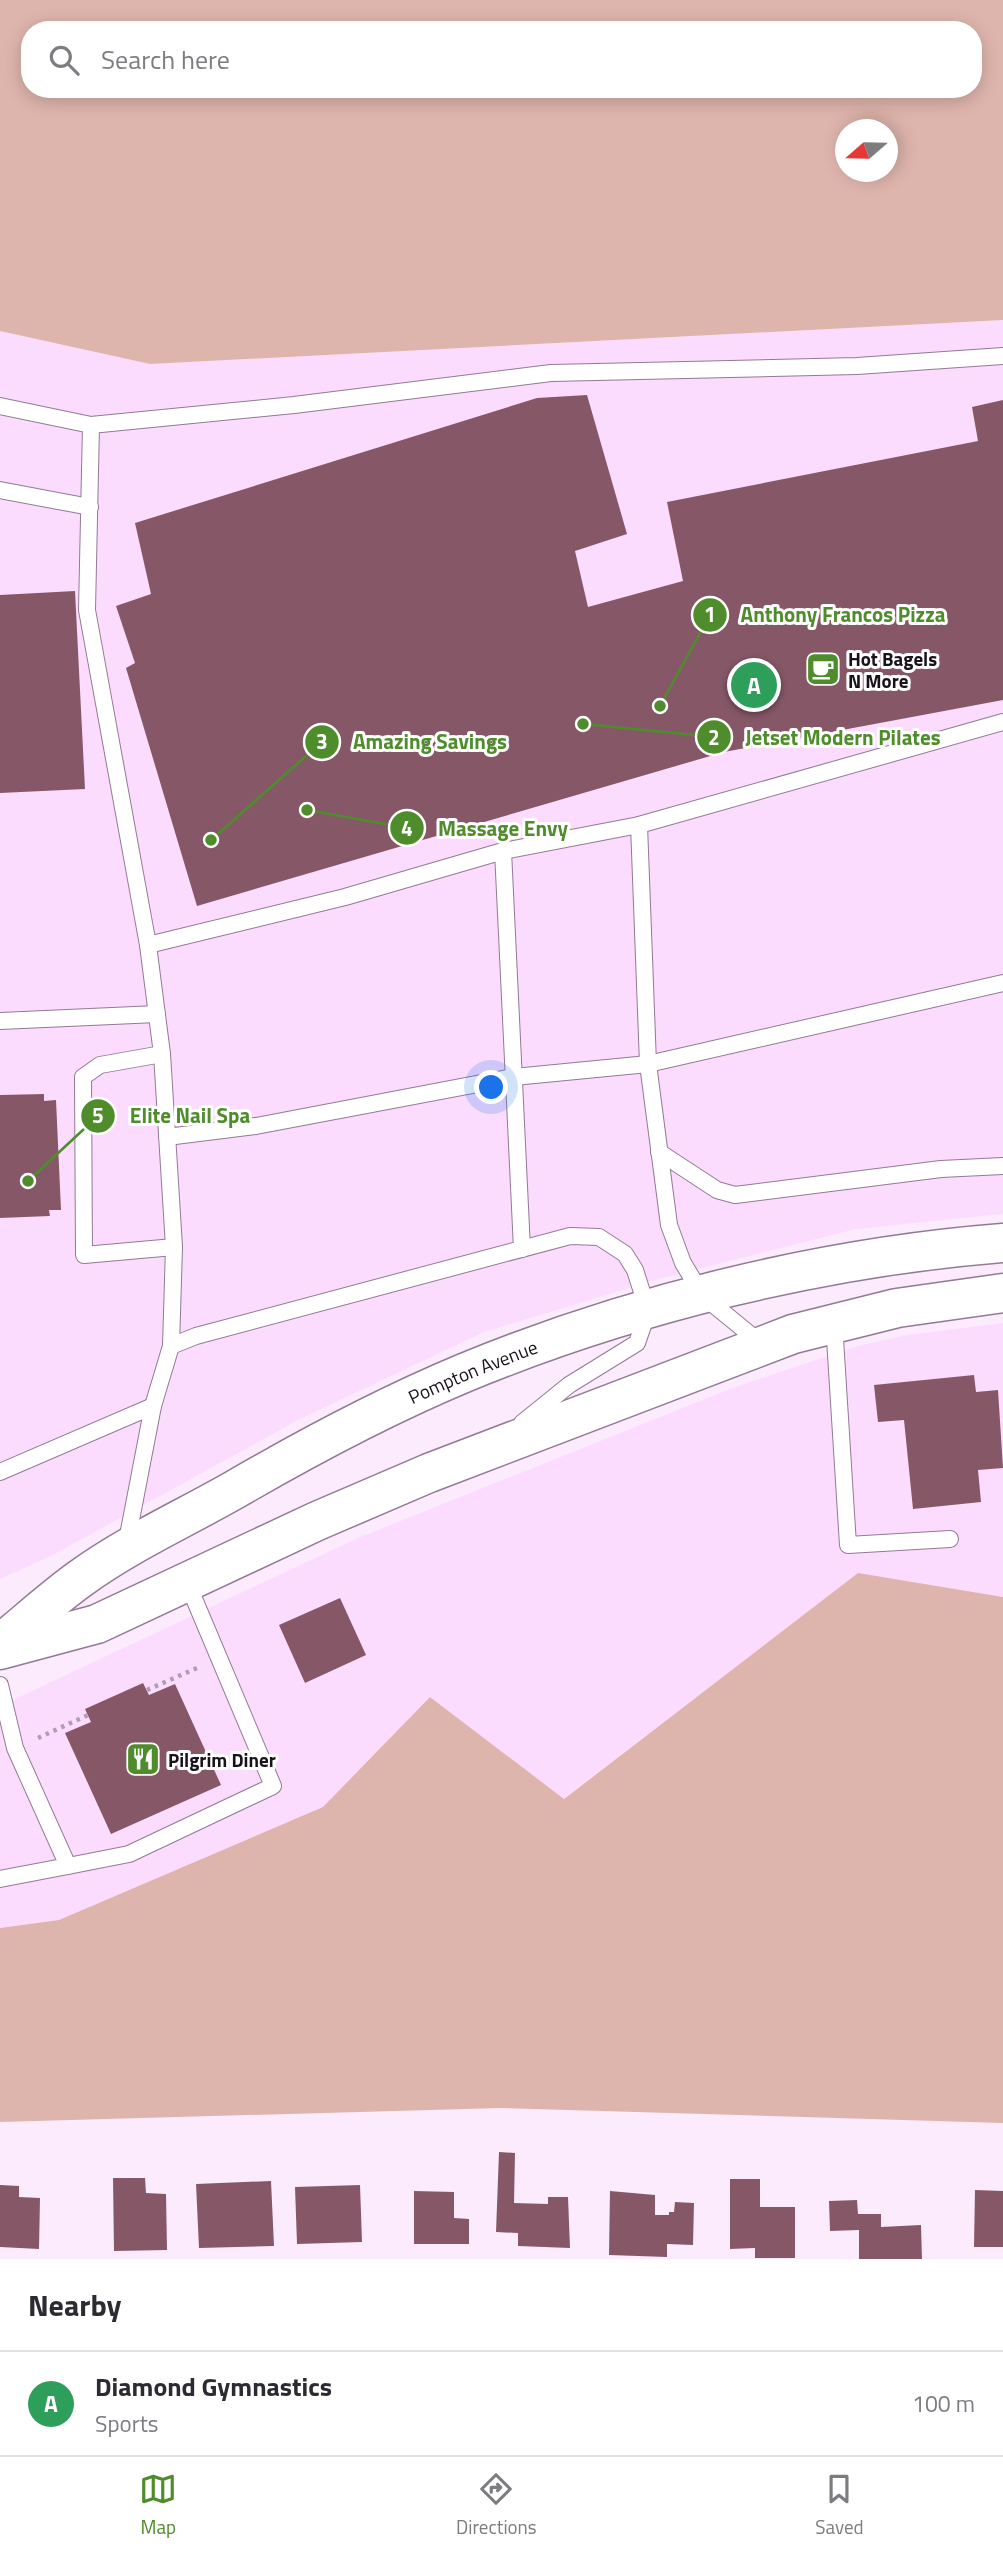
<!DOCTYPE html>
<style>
:root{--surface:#fff;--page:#f2f2f3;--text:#2b2b33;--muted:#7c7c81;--line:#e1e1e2;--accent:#4e8c2c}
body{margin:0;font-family:"Titillium Web",sans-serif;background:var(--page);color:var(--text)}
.compass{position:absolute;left:835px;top:119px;width:63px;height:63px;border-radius:50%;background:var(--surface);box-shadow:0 4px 18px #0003;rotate:250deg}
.you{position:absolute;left:492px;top:1088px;width:24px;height:24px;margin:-18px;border:5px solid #fff;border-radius:50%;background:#1a73e8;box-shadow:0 0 0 10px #1a73e833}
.badge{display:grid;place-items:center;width:46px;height:46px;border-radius:50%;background:var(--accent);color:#fff;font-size:23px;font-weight:700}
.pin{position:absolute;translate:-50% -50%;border:4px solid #fff;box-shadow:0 2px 7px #0006}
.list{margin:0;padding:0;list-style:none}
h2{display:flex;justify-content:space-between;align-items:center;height:91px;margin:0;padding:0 28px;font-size:30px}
h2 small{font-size:23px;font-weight:400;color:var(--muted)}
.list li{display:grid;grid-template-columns:46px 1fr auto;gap:21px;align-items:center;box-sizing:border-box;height:105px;padding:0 28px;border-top:2px solid var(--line)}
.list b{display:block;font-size:26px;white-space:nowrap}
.list p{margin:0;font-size:23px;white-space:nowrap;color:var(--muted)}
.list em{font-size:23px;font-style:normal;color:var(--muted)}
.icon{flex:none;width:38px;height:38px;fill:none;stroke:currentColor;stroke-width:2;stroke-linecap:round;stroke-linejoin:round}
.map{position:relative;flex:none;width:1003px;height:2259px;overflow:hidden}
.search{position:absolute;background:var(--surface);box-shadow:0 4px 18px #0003;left:21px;right:21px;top:21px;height:77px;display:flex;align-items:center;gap:18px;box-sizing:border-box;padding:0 24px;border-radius:28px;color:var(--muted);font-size:26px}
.sheet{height:196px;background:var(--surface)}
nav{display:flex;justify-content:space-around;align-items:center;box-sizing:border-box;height:98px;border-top:2px solid var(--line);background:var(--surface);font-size:19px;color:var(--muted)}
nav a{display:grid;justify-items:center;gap:4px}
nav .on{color:var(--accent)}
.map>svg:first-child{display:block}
.built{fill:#fcdcfe}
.green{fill:#deb5ac;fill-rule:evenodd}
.building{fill:#865867}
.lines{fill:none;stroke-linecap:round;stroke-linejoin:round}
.service-casing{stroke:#927a94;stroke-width:18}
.primary-casing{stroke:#927a94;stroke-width:41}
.path{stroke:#ad9fae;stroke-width:4.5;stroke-dasharray:3.5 5;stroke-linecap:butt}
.service{stroke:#fff;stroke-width:16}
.primary{stroke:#fff;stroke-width:38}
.labels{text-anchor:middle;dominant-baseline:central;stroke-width:6;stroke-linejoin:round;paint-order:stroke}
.poi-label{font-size:19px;font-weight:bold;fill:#1a121b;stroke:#fff;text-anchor:start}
.street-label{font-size:19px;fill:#1a121b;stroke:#fff}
.leader{fill:none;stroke:#4e8c2c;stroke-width:2.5}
.callout-dot{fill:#4e8c2c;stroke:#fff;stroke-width:2.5}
.mark-label{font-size:21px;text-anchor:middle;font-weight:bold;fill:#fff}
.callout-label{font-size:21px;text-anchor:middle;font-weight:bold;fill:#4e8c2c;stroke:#fff;stroke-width:6;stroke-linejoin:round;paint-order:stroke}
</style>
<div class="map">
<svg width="1003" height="2259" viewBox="0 0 1003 2259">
<rect width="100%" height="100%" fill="#fbebfc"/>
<g class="built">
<polygon points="1003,320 1003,1214 856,1229 659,1279 484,1332 298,1420 51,1556 0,1579 0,331 150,364"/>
<polygon points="1003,1323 1003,1597 857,1574 563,1799 430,1697 323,1807 59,1920 0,1928 0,1706 358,1538 730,1389 858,1346 907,1335"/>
</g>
<g class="green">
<path d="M0,0H1003V320L150,364L0,331ZM30,30H973V89H30ZM846,130H888V172H846Z"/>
<polygon points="858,1573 1003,1597 1003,2123 500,2108 0,2122 0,1928 59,1920 323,1807 430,1697 564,1799"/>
</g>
<g class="building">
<polygon points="587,395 627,534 575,551 588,607 683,581 667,502 978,441 972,407 1003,400 1003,700 724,752 197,906 126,668 135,663 116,606 151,594 135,523 537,398"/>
<polygon points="75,591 85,789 0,793 0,595"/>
<polygon points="44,1094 44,1101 56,1100 61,1210 49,1210 50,1216 0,1218 0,1095"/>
<polygon points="974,1375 976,1392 998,1390 1003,1468 978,1470 981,1502 913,1509 904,1420 878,1422 874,1385"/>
<polygon points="340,1598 366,1655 305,1683 279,1625"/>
<polygon points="143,1683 149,1695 175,1684 221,1785 111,1834 65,1733 91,1722 85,1709"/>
<polygon points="499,2152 515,2153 514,2203 548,2204 548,2197 568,2197 570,2248 518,2246 518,2233 496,2232"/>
<polygon points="113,2178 145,2178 146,2193 166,2194 167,2250 114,2251"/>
<polygon points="730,2179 760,2179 760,2207 795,2207 795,2258 755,2258 755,2248 730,2249"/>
<polygon points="271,2181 274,2246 199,2248 196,2184"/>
<polygon points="0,2185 19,2186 19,2197 40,2198 39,2249 0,2247"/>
<polygon points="360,2185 362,2242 297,2244 295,2187"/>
<polygon points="975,2190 1003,2191 1003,2247 974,2247"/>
<polygon points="414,2191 454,2192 454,2218 469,2219 469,2244 414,2244"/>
<polygon points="610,2191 655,2195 655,2215 669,2215 669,2212 674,2212 675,2202 694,2203 693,2245 667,2244 667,2257 609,2255"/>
<polygon points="857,2200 858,2214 881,2214 881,2227 921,2225 922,2259 859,2259 859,2230 830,2231 829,2201"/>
</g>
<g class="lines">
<g class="service-casing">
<g id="service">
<polyline points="0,406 91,425"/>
<polyline points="0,490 90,507"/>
<polyline points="639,825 648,1064 669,1225 683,1263 703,1296 763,1345"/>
<polyline points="503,851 522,1249"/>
<polyline points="148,945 345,897 503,851 639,825 1003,722"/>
<polyline points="0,1021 157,1014"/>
<polyline points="162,1054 100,1065 83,1077 84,1255 174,1247"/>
<polyline points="167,1137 256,1126 514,1077 648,1064 1003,983"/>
<polyline points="659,1152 717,1190 735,1195 941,1169 1003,1166"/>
<polyline points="834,1323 848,1545 950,1539"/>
<polyline points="171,1346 174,1247 162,1054 148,945 87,610 91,425 294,405 551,373 857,366 1003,356"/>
<polyline points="0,1472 153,1406"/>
<polyline points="126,1546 153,1406 171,1346 196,1336 570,1236 599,1237 625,1254 635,1270 648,1311 637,1343 569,1385 522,1423"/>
<polyline points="0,1685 15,1748 68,1866 129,1854 273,1786 187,1582"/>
<polyline points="0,1879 68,1866"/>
</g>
</g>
<g class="primary-casing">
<g id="primary">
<path id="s1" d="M0,1644C27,1622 53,1598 81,1578C128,1544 183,1519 234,1490C308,1447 385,1406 464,1373C631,1304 823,1257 1003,1243"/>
<polyline points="0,1650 97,1624 317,1521 429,1473 793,1334 897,1308 1003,1293"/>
</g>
</g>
<g class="path">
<polyline points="147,1690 197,1668"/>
<polyline points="38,1738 88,1715"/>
</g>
<use href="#service" class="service"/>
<use href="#primary" class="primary"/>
</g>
<defs>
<g id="cafe-square" transform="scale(1.75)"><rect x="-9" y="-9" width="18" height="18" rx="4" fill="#4e8c2c" stroke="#fff"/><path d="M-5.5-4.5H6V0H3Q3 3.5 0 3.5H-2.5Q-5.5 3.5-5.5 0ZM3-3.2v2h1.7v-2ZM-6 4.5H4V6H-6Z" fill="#fff"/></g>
<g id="restaurant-square" transform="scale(1.75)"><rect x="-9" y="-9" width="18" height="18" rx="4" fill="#4e8c2c" stroke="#fff"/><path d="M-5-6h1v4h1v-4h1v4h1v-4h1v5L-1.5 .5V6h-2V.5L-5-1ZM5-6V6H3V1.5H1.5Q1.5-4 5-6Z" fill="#fff"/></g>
</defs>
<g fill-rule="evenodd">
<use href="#cafe-square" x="823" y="669"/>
<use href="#restaurant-square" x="143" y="1759"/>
</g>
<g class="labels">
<g class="poi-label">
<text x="848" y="658">Hot Bagels<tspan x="848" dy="22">N More</tspan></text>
<text x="168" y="1759">Pilgrim Diner</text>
</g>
<g class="street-label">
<text stroke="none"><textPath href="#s1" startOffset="548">Pompton Avenue</textPath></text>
</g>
</g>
<path class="leader" d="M660 706L710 615M583 724L714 737M211 840L322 742M307 810L407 828M28 1181L98 1116"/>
<g class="callout-dot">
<circle cx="660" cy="706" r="7"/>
<circle cx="583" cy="724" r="7"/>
<circle cx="211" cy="840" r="7"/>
<circle cx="307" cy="810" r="7"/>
<circle cx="28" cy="1181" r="7"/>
<circle cx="710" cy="615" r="18"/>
<circle cx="714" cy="737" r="18"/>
<circle cx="322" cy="742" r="18"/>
<circle cx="407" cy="828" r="18"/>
<circle cx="98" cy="1116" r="18"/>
</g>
<g class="mark-label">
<text x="710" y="622">1</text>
<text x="714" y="745">2</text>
<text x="322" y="749">3</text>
<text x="407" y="836">4</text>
<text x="98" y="1123">5</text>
</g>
<g class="callout-label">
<text x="843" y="622">Anthony Francos Pizza</text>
<text x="843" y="745">Jetset Modern Pilates</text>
<text x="430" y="749">Amazing Savings</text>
<text x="503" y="836">Massage Envy</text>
<text x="190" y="1123">Elite Nail Spa</text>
</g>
</svg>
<svg class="compass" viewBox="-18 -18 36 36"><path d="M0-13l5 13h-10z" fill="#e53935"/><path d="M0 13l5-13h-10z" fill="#7c7c81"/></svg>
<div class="you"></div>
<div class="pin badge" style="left:754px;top:685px;background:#2e9e5b">A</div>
<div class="search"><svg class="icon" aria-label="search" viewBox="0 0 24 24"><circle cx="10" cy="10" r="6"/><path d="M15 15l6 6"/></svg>Search here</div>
</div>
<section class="sheet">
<h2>Nearby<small></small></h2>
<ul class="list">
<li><span class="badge" style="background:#2e9e5b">A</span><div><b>Diamond Gymnastics</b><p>Sports</p></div><em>100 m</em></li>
</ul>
</section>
<nav>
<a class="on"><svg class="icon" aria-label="map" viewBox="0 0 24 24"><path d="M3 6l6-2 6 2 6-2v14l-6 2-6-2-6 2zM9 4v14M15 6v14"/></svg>Map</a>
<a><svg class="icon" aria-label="directions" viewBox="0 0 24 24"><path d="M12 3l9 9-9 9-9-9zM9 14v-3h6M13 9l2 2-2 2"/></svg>Directions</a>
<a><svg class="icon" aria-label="saved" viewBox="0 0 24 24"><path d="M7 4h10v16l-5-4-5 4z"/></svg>Saved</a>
</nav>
